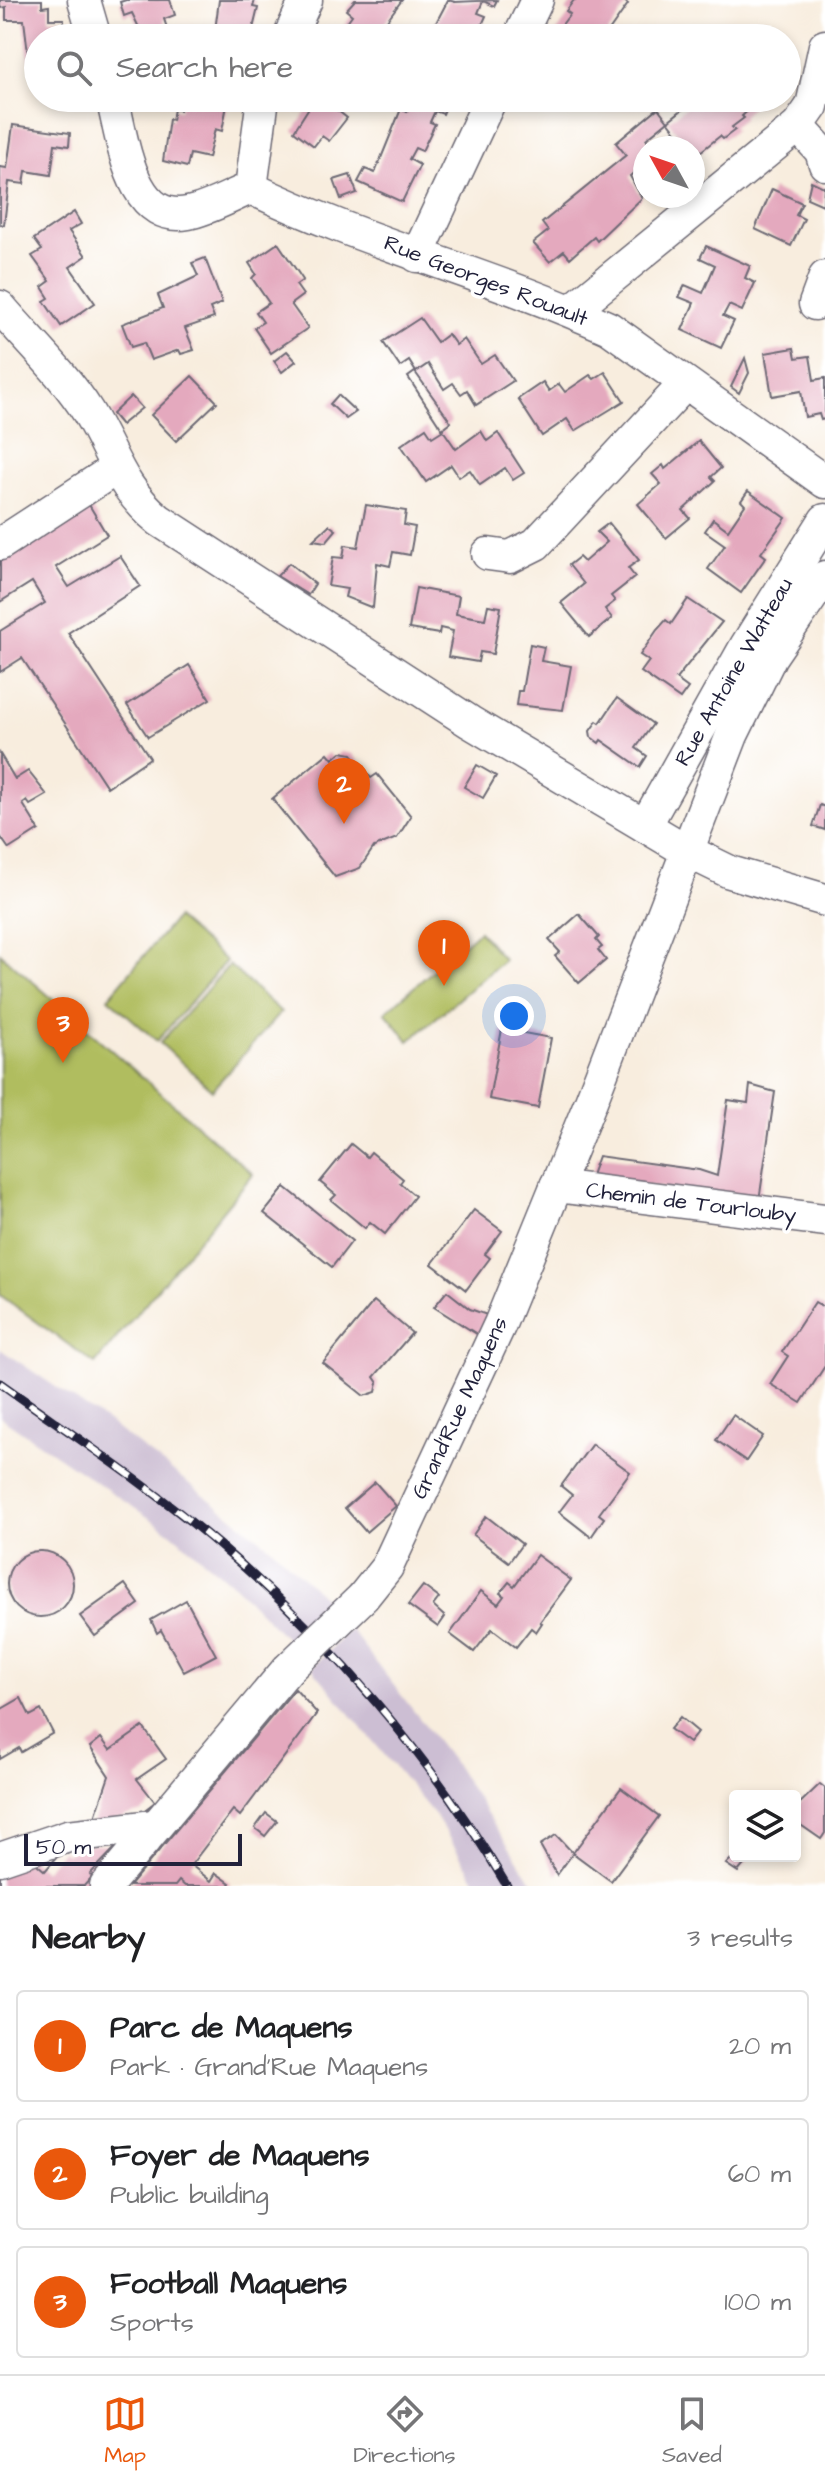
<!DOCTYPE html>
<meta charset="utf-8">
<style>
:root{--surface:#fff;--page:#f6f6f6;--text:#202124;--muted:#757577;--line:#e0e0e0;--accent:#ea580c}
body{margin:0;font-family:"Architects Daughter",sans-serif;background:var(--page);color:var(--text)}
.controls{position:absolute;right:24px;bottom:24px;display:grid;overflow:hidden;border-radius:8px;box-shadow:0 4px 12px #0003}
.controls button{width:72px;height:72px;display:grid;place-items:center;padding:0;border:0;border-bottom:2px solid var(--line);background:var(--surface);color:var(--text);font:40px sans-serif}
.compass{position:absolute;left:633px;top:136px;width:72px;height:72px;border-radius:50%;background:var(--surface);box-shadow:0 4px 12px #0003;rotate:310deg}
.scale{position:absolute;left:24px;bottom:20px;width:218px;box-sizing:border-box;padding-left:8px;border:4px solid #22223b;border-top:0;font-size:22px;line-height:28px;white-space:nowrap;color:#22223b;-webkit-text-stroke:6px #fff;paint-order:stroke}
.you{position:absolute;left:514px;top:1016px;width:28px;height:28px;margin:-20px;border:6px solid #fff;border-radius:50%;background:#1a73e8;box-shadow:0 0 0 12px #1a73e833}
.badge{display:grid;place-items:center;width:52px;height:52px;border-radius:50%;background:var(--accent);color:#fff;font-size:26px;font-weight:700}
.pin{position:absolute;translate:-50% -66px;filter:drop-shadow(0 2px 4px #0008)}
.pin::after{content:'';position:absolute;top:42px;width:28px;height:24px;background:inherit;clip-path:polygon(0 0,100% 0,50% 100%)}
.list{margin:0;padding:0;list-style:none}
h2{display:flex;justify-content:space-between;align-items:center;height:104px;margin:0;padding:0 32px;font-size:34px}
h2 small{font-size:26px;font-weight:400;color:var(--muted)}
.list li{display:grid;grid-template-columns:52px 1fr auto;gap:24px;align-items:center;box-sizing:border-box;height:112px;margin:0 16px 16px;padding:0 16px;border:2px solid var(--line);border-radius:8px}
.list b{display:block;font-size:30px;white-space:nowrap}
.list p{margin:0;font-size:26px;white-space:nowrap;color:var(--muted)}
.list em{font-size:26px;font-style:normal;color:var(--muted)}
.icon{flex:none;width:44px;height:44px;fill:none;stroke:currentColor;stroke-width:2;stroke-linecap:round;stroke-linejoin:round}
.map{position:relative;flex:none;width:825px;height:1886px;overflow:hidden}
.search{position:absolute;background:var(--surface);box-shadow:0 4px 12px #0003;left:24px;right:24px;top:24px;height:88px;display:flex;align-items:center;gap:20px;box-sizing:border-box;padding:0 28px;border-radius:44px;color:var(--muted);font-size:30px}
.sheet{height:488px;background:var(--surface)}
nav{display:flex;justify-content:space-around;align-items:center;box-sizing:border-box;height:112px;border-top:2px solid var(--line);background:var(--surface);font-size:22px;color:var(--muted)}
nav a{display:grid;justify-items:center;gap:4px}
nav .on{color:var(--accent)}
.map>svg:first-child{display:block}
.industrial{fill:#ccbed3}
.green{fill:#b0bd5f;stroke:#69704d;stroke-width:2}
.building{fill:#e4a9be}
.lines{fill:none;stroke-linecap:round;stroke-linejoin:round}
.minor-casing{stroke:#6d6974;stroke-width:35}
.minor{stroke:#fff;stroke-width:32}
.rail-casing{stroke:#22223b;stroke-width:9}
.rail{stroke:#fff;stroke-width:6;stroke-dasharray:18;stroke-linecap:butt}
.minor-bridge-casing{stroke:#6d6974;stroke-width:35;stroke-linecap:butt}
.minor-bridge{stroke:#fff;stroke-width:32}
.labels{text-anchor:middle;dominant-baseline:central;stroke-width:7;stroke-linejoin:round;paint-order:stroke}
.street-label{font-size:22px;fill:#22223b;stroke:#fff}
</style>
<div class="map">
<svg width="825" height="1886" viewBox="0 0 825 1886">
<rect width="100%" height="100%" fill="#fff"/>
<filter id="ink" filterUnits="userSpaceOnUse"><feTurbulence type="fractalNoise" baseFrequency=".0125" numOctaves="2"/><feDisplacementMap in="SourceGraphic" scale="16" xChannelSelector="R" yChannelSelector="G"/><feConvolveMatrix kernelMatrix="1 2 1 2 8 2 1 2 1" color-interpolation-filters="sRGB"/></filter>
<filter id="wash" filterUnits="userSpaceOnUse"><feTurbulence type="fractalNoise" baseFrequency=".006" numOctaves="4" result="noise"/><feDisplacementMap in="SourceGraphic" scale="32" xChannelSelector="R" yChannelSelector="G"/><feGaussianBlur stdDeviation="1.8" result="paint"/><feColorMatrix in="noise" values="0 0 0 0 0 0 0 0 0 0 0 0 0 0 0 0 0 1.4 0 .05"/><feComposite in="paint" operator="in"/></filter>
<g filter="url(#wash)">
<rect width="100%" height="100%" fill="#f8edde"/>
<g class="industrial">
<polygon points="0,1349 116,1428 196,1489 273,1549 333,1606 293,1646 237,1588 170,1532 0,1417"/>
<polygon points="350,1629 451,1759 535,1886 479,1886 436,1817 312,1668"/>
</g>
<g class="green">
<polygon points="176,918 226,961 157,1041 108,998"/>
<polygon points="479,931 504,960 409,1041 385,1012"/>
<polygon points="0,953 253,1174 95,1364 0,1295"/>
<polygon points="229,965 281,1012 212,1090 160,1043"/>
</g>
<g id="blocks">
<g class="building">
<polygon points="0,0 42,0 42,7 49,6 49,19 64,19 64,38 38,38 38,61 29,61 24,20 6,20 6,7 0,8"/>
<polygon points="126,0 170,0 175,15 164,19 168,31 144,38 132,13 124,16 120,2"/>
<polygon points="219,0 255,0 253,7 258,8 251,37 214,38"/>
<polygon points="355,0 402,0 384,24 389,28 382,38 335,38 352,15 346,10"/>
<polygon points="448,0 455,2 497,0 494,6 483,1 478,13 486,16 476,38 428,38"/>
<polygon points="574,0 623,0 628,4 604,38 552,38 570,14 566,11"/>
<polygon points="182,98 233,98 231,105 227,105 222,131 215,129 208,158 190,154 187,167 163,161 169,119 172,120 174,109 180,110"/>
<polygon points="315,98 338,98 332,106 347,118 329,141 322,136 314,146 294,131"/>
<polygon points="413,98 450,98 443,114 435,111 430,122 435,124 422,151 415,148 409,159 420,165 402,202 358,182 365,169 375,173 401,109 407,112"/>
<polygon points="697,98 762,98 742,116 744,118 732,127 735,130 723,139 720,136 695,156 693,148 689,148 668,121"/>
<polygon points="658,108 668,121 646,139 653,148 645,148 645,179 637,170 630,176 642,198 597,241 594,237 570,258 564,251 550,262 533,243 548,231 542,223 626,155 616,143"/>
<polygon points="13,125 70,133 69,146 55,144 51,175 26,171 24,184 9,182 4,225 0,224 0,167 7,168"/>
<polygon points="350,175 357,193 341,199 334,180"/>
<polygon points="811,181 824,187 823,205 807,198"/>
<polygon points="772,189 802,203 796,215 804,219 791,246 755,229"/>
<polygon points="74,212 81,224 69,231 86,256 70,267 95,303 61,326 44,301 49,298 42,287 50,281 32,256 42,250 34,239"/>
<polygon points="278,243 303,280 296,285 303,295 291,304 308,328 271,353 254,328 263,322 256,312 269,303 252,278 256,274 249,263"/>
<polygon points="706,246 750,266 745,278 755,283 742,311 729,305 723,316 734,321 721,348 682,330 694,303 679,297 685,285 703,293 715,265 700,258"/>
<polygon points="205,258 222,303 210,308 214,318 185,328 194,350 181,354 179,350 151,360 144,343 131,347 122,324 163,308 158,295 198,276 192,263"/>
<polygon points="420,318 437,342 448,334 456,345 464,339 481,364 495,355 513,381 476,405 467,390 461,394 453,383 444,389 428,364 416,372 409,361 400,367 383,342"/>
<polygon points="794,348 796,358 810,356 814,380 825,378 825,419 821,420 819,414 805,417 801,391 772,396 765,353"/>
<polygon points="287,351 296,361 282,372 274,361"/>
<polygon points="745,358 749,373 739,393 731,387"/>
<polygon points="415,372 451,422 442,429 408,377"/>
<polygon points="605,372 624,401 575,431 567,419 542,436 518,399 543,382 549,391 559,384 565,392 590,375 594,379"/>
<polygon points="192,376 217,402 176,441 151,415"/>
<polygon points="338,395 356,412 346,419 330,404"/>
<polygon points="131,396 142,408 121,425 112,414"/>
<polygon points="426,428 432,437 443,430 456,449 481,431 487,441 498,433 524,473 513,480 505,468 480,485 470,470 459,477 451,465 426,482 401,445"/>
<polygon points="699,441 721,468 711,477 715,481 683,510 690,518 666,538 638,504 661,484 652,474 663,465 665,469"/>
<polygon points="748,491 786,518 761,553 766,557 741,593 708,569 725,545 705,531 713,519 728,530 745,505 741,501"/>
<polygon points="88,503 107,535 56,567 69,587 120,556 140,586 68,633 150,758 107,787 22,658 0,672 0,631 45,603 32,582 0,602 0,558"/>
<polygon points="366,505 406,511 404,525 415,527 410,555 393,552 390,566 377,563 373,608 345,597 347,589 328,586 333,557 343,558 345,545 358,547"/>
<polygon points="609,523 639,560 628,568 635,577 611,596 615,601 605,609 612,618 589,637 561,603 584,584 569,565 579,557 584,562 607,542 597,532"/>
<polygon points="329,525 336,530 326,542 313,540"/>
<polygon points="289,563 315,584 308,595 277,576"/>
<polygon points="416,588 459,596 456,614 485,619 488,605 501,607 493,654 480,652 478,662 448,657 453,631 440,628 439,634 409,629"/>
<polygon points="688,599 722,622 676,679 688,688 680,699 641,672 649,661 640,655 657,630 666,620 671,624"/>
<polygon points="530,644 544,647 541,661 571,666 563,710 516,705 518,691 522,691"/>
<polygon points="189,665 210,699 148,737 127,705"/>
<polygon points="617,698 653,724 636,748 647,756 640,767 601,740 599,743 591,737 590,731 597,721 600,723"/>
<polygon points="341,752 352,754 371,778 377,774 411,816 397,838 374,847 360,868 335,877 272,799 328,753 333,759"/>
<polygon points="0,754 15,779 28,771 47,795 30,805 27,801 23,804 39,830 9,849 0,836"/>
<polygon points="477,765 496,776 483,798 464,787"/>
<polygon points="820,805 825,807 825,830 813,826"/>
<polygon points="579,914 599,937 596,940 602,947 598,950 606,960 579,983 555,956 560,952 549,940"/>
<polygon points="502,1029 551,1038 538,1108 489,1099"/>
<polygon points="750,1085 775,1092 759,1201 590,1178 598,1156 699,1170 717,1176 728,1100 748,1103"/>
<polygon points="351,1144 367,1157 371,1152 403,1179 400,1183 415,1196 385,1234 370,1222 365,1228 331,1200 336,1195 320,1182"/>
<polygon points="285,1187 352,1241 332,1267 264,1213"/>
<polygon points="474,1210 502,1231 485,1254 490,1258 466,1290 432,1264"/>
<polygon points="447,1291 470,1309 490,1316 480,1336 434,1307"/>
<polygon points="374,1301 412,1333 374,1377 378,1383 376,1392 364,1396 323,1363"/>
<polygon points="815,1302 825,1308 825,1366 801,1403 770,1384 788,1356 782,1352"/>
<polygon points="733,1415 763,1436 746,1461 716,1440"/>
<polygon points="592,1444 630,1472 599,1514 604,1518 591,1537 559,1512 572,1495 561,1486"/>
<polygon points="375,1482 396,1506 366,1532 345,1508"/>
<polygon points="486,1516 522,1544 509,1562 473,1535"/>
<circle cx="40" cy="1584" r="33"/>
<polygon points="537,1555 571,1580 540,1622 542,1623 536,1632 531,1628 516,1647 492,1629 474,1652 450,1634 481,1591 498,1604 504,1596 500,1593 509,1582 514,1586"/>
<polygon points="125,1584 139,1604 95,1636 80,1616"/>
<polygon points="423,1586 439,1598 433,1606 445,1617 438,1627 408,1605"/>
<polygon points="186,1600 216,1655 184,1672 161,1630 157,1633 151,1620"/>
<polygon points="295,1689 317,1713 240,1816 233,1810 191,1865 211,1881 216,1873 230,1883 228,1886 185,1886 179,1881 175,1886 129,1886"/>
<polygon points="21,1698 30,1716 41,1710 53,1733 21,1752 19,1748 0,1759 0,1710"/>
<polygon points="680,1717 698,1732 689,1743 670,1729"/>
<polygon points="143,1727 166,1759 137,1779 155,1802 142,1812 92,1826 109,1776 90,1747 101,1738 110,1750"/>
<polygon points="820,1784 825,1788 825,1833 821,1839 795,1821 795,1808"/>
<polygon points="621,1788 659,1816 611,1881 573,1853"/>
<polygon points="266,1813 277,1821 265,1836 255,1828"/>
<polygon points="556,1835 573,1853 557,1875 540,1845"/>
<polygon points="91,1844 118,1845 90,1874 92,1877 84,1886 0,1886 0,1867 31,1859 45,1871 62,1851 67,1854"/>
<polygon points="734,1856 749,1859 738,1872 726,1864"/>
</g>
</g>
</g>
<g filter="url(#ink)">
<use href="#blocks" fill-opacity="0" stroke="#6d6974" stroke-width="2"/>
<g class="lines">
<g class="minor-casing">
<g id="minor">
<polyline points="84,0 95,38"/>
<polyline points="289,38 306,0"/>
<polyline points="519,38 537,0"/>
<path d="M112,98C123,138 130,224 188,213C209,209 231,196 251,188"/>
<polyline points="798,126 821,151 825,164"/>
<path d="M251,188C367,244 493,275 609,328L825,482"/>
<polyline points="251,188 263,98"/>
<polyline points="417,256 491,98"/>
<polyline points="815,304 825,277"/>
<path d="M0,307C29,341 64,374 88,412C113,453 119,487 159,520L470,722L687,851L730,872L825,900"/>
<polyline points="571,311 798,126 812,106 825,46"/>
<polyline points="0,544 115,469"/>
<polyline points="488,554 510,557 536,544 684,385"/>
<polyline points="645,826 746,646 825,520"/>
<polyline points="556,1186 825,1220"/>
<polyline points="363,1597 387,1567 500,1324 591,1101 732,735 771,656 825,577"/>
<polyline points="0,1859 68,1836 154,1826"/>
<polyline points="106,1886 287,1670"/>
</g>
</g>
<use href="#minor" class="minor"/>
<g class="rail-casing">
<path id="rail" d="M0,1383C74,1436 150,1486 219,1545C332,1642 432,1758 507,1886"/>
</g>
<use href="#rail" class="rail"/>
<g class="minor-bridge-casing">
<polyline id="minor-bridge" points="287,1670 363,1597"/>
</g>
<use href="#minor-bridge" class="minor-bridge"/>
</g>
</g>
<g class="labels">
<g class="street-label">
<text transform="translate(486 281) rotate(21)">Rue Georges Rouault</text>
<text transform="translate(734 672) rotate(-60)">Rue Antoine Watteau</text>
<text transform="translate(691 1203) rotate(7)">Chemin de Tourlouby</text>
<text transform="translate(460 1408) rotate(-65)">Grand'Rue Maquens</text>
</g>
</g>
</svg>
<div class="controls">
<button><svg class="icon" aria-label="layers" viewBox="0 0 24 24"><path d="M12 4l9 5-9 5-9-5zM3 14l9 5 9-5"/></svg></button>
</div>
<svg class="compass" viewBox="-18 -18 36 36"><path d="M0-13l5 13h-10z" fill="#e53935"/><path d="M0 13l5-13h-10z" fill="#757577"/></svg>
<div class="scale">50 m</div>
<div class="you"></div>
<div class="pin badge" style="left:444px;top:986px">1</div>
<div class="pin badge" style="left:344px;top:824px">2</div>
<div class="pin badge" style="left:63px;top:1063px">3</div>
<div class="search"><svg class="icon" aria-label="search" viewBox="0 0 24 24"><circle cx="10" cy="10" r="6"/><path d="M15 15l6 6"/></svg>Search here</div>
</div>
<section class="sheet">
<h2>Nearby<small>3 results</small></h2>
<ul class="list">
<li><span class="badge">1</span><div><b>Parc de Maquens</b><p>Park · Grand'Rue Maquens</p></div><em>20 m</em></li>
<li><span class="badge">2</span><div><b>Foyer de Maquens</b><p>Public building</p></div><em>60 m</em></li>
<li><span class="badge">3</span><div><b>Football Maquens</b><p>Sports</p></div><em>100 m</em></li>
</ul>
</section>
<nav>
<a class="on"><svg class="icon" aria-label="map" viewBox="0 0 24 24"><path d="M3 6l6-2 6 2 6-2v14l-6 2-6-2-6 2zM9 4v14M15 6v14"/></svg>Map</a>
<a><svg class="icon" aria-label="directions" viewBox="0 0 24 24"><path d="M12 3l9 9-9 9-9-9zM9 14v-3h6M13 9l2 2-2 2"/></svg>Directions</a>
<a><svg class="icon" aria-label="saved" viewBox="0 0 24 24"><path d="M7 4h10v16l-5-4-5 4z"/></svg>Saved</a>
</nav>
